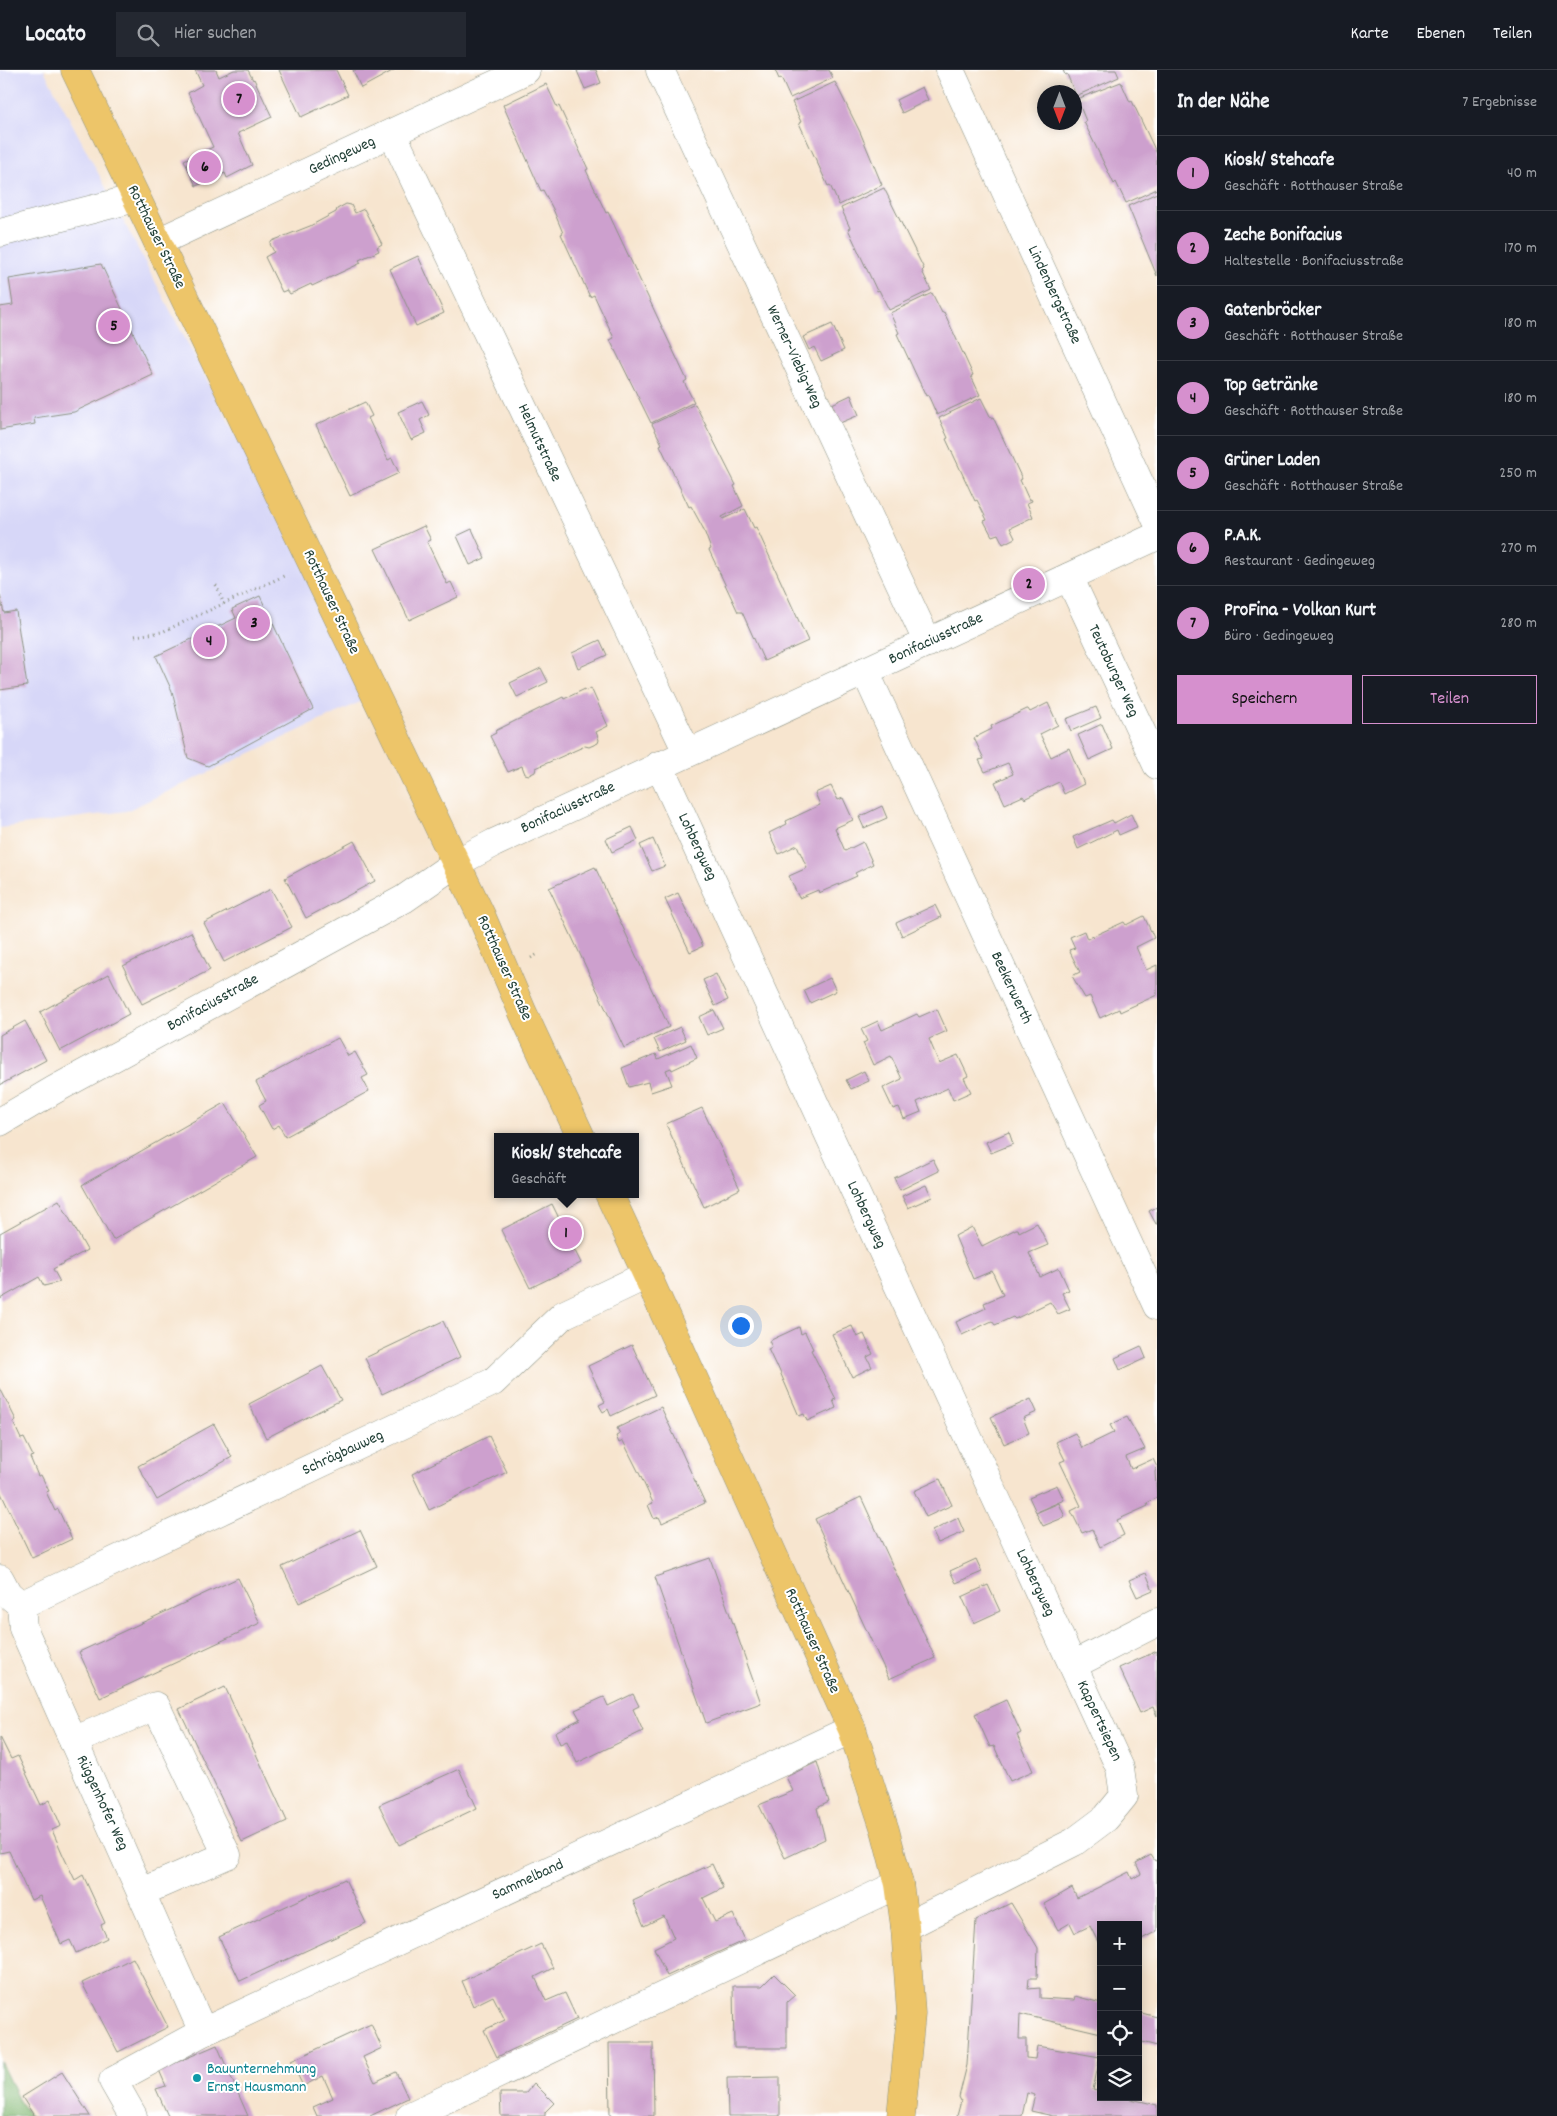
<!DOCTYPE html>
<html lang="de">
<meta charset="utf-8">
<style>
:root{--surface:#171b24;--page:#242831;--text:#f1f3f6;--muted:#9ea1a6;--line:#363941;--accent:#d690ce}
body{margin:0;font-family:Dekko,sans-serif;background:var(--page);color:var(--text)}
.controls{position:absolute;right:15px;bottom:15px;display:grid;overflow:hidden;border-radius:0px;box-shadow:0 2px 12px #0003}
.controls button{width:45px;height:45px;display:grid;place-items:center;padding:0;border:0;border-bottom:1px solid var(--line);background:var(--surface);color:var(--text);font:25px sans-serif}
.compass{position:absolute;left:1037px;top:15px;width:45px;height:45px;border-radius:50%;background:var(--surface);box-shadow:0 2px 12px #0003;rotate:180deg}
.you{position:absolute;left:740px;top:1255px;width:18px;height:18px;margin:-12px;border:4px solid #fff;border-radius:50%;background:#1a73e8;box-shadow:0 0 0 8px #1a73e833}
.badge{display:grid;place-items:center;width:32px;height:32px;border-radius:50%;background:var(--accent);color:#111;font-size:16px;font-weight:700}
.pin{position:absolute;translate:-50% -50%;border:2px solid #fff;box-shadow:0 1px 5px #0006}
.popup{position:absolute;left:494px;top:1063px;width:145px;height:65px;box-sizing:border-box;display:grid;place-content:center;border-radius:0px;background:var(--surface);filter:drop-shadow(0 1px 4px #0005);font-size:16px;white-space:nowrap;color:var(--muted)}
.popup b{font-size:19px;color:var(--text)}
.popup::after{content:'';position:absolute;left:50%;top:100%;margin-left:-10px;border:10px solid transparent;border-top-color:var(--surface)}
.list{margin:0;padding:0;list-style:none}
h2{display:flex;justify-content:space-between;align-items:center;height:65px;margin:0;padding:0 20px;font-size:21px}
h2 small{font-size:16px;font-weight:400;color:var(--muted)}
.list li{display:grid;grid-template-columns:32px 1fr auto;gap:15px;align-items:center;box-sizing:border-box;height:75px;padding:0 20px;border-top:1px solid var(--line)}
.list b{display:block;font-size:19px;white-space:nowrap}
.list p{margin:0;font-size:16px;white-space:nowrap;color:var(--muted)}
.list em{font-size:16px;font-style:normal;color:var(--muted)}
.actions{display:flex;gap:10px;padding:15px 20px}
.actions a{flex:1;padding:11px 0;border:1px solid var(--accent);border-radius:0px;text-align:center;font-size:18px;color:var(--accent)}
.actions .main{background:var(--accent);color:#111}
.icon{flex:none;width:28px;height:28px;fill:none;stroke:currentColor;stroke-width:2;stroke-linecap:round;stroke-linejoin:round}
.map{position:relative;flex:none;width:1157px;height:2046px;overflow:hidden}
header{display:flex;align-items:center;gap:30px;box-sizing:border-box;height:70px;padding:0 25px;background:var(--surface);border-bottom:1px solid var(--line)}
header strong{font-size:24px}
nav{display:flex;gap:28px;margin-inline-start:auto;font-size:18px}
.search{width:350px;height:45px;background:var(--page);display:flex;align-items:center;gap:12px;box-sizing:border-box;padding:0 18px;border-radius:0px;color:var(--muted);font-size:19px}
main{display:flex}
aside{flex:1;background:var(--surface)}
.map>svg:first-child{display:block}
.built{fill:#d7d7f8}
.forest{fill:#84b974;stroke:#527b54}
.building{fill:#cda0ce}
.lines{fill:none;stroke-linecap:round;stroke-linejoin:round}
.minor-casing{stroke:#8b9182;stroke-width:29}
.major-casing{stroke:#8b9182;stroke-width:29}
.path{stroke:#8b9182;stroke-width:3;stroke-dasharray:1 4;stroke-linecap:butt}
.minor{stroke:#fff;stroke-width:28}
.major{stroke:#edc569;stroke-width:28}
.culture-dot{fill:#0f9aa8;stroke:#fff;stroke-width:2}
.labels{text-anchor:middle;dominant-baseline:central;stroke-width:4;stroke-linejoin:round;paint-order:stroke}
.street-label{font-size:16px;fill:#1f3d34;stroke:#fff}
.culture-label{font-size:16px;fill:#0d838f;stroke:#fff;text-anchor:start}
</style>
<header>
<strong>Locato</strong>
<div class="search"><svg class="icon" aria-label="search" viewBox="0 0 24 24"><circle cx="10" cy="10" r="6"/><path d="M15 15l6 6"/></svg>Hier suchen</div>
<nav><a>Karte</a><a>Ebenen</a><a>Teilen</a></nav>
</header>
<main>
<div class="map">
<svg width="1157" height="2046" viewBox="0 0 1157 2046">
<rect width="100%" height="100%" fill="#fff"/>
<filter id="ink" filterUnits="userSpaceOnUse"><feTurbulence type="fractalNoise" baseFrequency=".02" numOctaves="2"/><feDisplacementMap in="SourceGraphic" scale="10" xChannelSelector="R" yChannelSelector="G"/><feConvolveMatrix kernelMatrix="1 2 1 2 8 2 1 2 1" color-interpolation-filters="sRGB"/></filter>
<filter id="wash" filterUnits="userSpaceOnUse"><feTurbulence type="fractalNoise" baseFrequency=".0096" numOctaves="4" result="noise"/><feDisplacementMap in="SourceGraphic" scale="20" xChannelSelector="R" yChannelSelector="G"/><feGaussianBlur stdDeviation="1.12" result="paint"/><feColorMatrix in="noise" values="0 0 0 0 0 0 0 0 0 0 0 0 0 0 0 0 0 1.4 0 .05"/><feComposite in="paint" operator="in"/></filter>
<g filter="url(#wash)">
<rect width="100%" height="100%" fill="#f7e5cf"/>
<polygon class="built" points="0,0 44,0 373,626 126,741 0,758"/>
<polygon class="forest" points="0,1991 18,2029 30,2046 0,2046"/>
<g id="blocks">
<g class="building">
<polygon points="195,0 216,0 219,7 234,0 248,0 253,10 254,9 272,47 238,63 252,95 227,108 225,103 196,116 184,90 213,77 188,23 202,15"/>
<polygon points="279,0 336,0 348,25 301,47"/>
<polygon points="353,0 394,0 361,18"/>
<polygon points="579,0 596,0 601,13 585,19 577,1"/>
<polygon points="775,0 829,0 833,8 790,28 781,8 779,9"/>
<polygon points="1063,0 1116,0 1119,7 1076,26 1067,4 1065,5"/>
<polygon points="835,12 860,62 882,115 839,135 830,115 828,116 799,53 801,52 792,32"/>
<polygon points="1121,12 1130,32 1132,31 1157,84 1157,119 1126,133 1116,112 1114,114 1084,52 1086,51 1077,29"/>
<polygon points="546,14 557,37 559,36 588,99 586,100 597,124 606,143 608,142 687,310 684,312 694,332 651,353 610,270 614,268 594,225 590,227 561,164 563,163 553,139 543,120 541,121 503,35"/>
<polygon points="922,17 928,30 902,43 896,30"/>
<polygon points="884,118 924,199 922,201 931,220 889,240 879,220 877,221 848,159 850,158 841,138"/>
<polygon points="1157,123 1157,206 1128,136"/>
<polygon points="346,134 351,135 355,143 364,139 382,174 377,177 379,181 359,190 361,193 312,216 311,214 290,224 287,220 282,222 265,187 274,182 270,174 272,171 310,156 336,142 337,139"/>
<polygon points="418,186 444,243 416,256 390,199"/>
<polygon points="101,194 153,305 74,342 34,348 35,354 0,360 0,237 13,235 9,209"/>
<polygon points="932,223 942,243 944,242 973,305 971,306 980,325 937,345 928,325 926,326 897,264 899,263 890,243"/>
<polygon points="832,254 844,280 821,291 814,277 809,280 803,267"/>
<polygon points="851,325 859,345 840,353 832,334"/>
<polygon points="981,328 991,348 993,347 1022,409 1020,410 1029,430 1031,429 1032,431 1027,433 1033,447 1010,458 1015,468 1003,474 998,464 992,466 985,453 984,451 987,450 977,430 975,431 946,369 948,368 939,348"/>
<polygon points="422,331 429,345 420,350 426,363 411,370 398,342"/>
<polygon points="365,332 372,346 368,348 388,390 392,388 399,403 350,426 316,355"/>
<polygon points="695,334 736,415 734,416 743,436 722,447 723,449 745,439 754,458 756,457 808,571 764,591 742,542 738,542 709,480 711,479 703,458 691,436 689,437 660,375 662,374 652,354"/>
<polygon points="424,456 431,470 427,472 447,514 451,512 458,527 409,550 375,479"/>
<polygon points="472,459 485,488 470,495 457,466"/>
<polygon points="0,525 4,543 16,541 27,616 0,620"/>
<polygon points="260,526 313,639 208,696 188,688 172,621 156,586 236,548 232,539"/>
<polygon points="600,570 607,585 578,598 572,583"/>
<polygon points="541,598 548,612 517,627 510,613"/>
<polygon points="591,618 608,656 596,662 599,670 598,673 589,677 585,676 536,698 535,702 529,705 525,704 522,696 508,702 490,666 496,663 495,661 563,627 564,629 585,619 586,621"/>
<polygon points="1048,633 1058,655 1040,664 1051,687 1069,678 1084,714 1064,724 1059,712 1026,728 1025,729 1023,726 1005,734 995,712 1013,704 1008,693 985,702 979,690 984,689 974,668 992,659 991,656 1027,639 1028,639 1030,642"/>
<polygon points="1096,637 1101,648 1071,661 1066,649"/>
<polygon points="1102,654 1113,679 1089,690 1078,665"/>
<polygon points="831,716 838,730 843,728 853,750 835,758 845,781 863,772 873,794 855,803 857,806 837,815 819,823 818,820 799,828 789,806 807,798 797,775 779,784 769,763 787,754 786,751 820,735 815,723"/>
<polygon points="882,736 887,748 864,758 859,747"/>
<polygon points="1131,744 1137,757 1119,765 1117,760 1078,779 1073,767 1112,750 1114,753"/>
<polygon points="632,757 638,770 612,782 606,769"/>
<polygon points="653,769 665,796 652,801 640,775"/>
<polygon points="354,771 375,811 306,848 285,808"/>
<polygon points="595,797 669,957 624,978 549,818"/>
<polygon points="271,819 292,857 224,892 204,853"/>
<polygon points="678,823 703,876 690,882 665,829"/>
<polygon points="935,835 941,847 902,866 896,853"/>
<polygon points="1144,846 1154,868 1136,877 1146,900 1157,895 1157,925 1122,941 1120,942 1119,939 1100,948 1090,926 1085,928 1072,906 1080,902 1069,880 1075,878 1070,867 1084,861 1087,869 1124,852 1126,855"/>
<polygon points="191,862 210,900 142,934 123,896"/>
<polygon points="109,904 129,944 60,981 40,942"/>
<polygon points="716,904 728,930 715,936 703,910"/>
<polygon points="830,908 836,921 810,933 804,920"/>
<polygon points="937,939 947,961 929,969 939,993 958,985 968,1006 964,1008 971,1022 953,1030 948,1018 917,1032 921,1042 904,1049 899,1037 893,1039 883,1018 902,1009 891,986 873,995 863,973 867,971 861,959 878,951 882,960 917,944 919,947"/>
<polygon points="714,940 723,958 707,965 699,947"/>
<polygon points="25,951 46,990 0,1015 0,965"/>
<polygon points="680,957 686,970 660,982 654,969"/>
<polygon points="338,968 348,986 355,982 368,1005 362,1008 369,1021 285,1067 279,1055 272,1059 259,1035 266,1031 256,1012"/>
<polygon points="691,974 697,988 672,1000 671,998 666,1000 672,1015 651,1022 648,1012 629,1017 622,998 656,984 658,989"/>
<polygon points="864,1001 869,1011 851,1019 846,1010"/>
<polygon points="225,1033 257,1087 113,1170 82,1115"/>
<polygon points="702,1038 740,1119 704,1137 666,1054"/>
<polygon points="1009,1062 1013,1074 991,1083 986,1072"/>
<polygon points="933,1089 939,1101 900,1120 894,1108"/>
<polygon points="926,1115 932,1127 908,1138 902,1126"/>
<polygon points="59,1130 87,1180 53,1199 60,1212 44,1216 39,1207 0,1229 0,1163"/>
<polygon points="552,1134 581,1193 530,1218 501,1160"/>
<polygon points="1157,1137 1157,1154 1156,1154 1149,1141"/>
<polygon points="1037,1153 1048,1175 1029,1183 1040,1207 1059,1198 1069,1220 1062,1223 1070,1239 1058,1244 1050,1232 1015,1249 1013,1247 995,1255 992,1251 962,1265 956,1252 986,1238 984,1233 1003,1225 992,1201 973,1209 955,1166 972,1157 982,1176 1016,1159 1018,1159 1019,1162"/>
<polygon points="443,1251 460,1287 382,1324 365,1288"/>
<polygon points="852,1256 857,1267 864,1264 873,1284 867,1287 872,1297 852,1307 832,1264"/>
<polygon points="799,1257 801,1264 805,1262 813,1279 811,1280 836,1329 833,1330 836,1338 807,1351 804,1344 799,1346 777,1295 776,1296 768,1279 772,1277 769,1271"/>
<polygon points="632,1275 655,1325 611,1346 608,1339 603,1342 599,1335 605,1332 588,1296"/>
<polygon points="1141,1276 1146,1288 1120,1300 1115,1288"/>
<polygon points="322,1296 341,1330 266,1368 249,1334"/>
<polygon points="0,1318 16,1350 13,1352 21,1369 24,1368 33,1386 30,1387 38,1406 41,1405 49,1421 46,1422 55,1441 58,1439 72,1469 32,1488 0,1421"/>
<polygon points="1031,1329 1037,1342 1023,1348 1029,1363 1004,1374 991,1347"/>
<polygon points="661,1337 705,1433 662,1453 659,1447 654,1449 648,1435 653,1433 640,1405 623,1371 619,1373 616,1366 620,1364 617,1358"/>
<polygon points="1127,1347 1145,1379 1126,1387 1131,1399 1153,1389 1157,1397 1155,1402 1157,1428 1147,1433 1148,1436 1117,1450 1124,1465 1100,1477 1092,1459 1082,1463 1071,1441 1081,1436 1060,1392 1065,1390 1056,1372 1075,1363 1082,1378 1113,1363 1114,1362 1110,1355"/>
<polygon points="214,1354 232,1387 157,1430 138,1396"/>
<polygon points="489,1366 507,1402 429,1440 412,1404"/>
<polygon points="940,1409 952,1435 926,1447 914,1421"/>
<polygon points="1057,1415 1064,1430 1036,1442 1029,1427"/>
<polygon points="861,1427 935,1588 889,1609 815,1449"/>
<polygon points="1059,1433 1065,1447 1043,1456 1036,1443"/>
<polygon points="958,1448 964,1462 938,1473 932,1461"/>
<polygon points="360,1460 377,1496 299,1533 282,1497"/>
<polygon points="710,1488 761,1633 706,1653 655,1507"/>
<polygon points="976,1489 982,1502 956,1513 950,1501"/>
<polygon points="1146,1503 1153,1520 1137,1527 1129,1510"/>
<polygon points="238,1508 260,1553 100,1628 79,1582"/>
<polygon points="988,1515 1000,1541 974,1553 962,1527"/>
<polygon points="1157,1581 1157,1646 1153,1637 1140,1643 1119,1598"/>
<polygon points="225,1617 287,1751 242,1772 179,1639"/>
<polygon points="633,1624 639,1636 633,1639 643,1661 577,1693 567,1671 560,1674 555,1662 580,1649 575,1640 604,1627 608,1636"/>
<polygon points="1006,1630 1021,1663 1017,1665 1033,1701 1010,1711 994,1676 990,1677 975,1644"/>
<polygon points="0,1667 11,1689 18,1686 41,1735 50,1730 61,1756 52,1760 63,1785 75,1810 83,1805 105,1853 101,1855 107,1868 76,1883 70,1870 61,1874 40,1826 31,1830 9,1781 0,1783"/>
<polygon points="817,1692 829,1732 817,1738 825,1769 785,1788 759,1735 793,1721 786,1707"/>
<polygon points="459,1699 477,1738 399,1775 379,1735"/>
<polygon points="1151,1785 1155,1791 1157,1790 1157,1861 1138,1871 1138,1855 1101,1855 1099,1874 1090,1856 1075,1863 1070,1853 1058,1860 1044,1834 1072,1818 1077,1828 1129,1802 1132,1809 1141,1804 1136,1793"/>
<polygon points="712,1794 723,1818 703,1828 715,1852 733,1844 745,1870 667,1906 654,1878 674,1868 670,1859 664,1846 644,1856 633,1831"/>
<polygon points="345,1809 366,1853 240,1911 219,1867"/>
<polygon points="1011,1833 1038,1878 1037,1908 1029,1908 1028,1919 1040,1918 1040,1928 1074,1930 1075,1926 1101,1933 1101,1963 1020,1944 1019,1969 1026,1969 1026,1988 1035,1989 1037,1976 1100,1987 1093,2020 1101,2022 1101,2027 1123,2027 1157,2035 1157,2046 1053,2046 1031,2041 1035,2025 1027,2023 1022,2046 957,2046 961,2031 959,2027 967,1995 976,1850"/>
<polygon points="541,1874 553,1898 535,1907 541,1920 546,1931 565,1923 577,1949 497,1987 484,1960 505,1950 493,1926 473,1936 462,1911"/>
<polygon points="133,1888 168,1957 118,1982 82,1913"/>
<polygon points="774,1904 795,1925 787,1932 787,1978 734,1978 733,1916 762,1916"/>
<polygon points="1138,1942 1157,1947 1157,1976 1138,1971"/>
<polygon points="371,1954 382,1978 363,1987 369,2000 375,2012 396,2002 408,2028 370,2046 317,2046 313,2037 333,2028 323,2006 303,2016 291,1991"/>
<polygon points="609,1973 653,1973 654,2046 610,2046"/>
<polygon points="217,1975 248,2046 168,2046 156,2019 166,2016 159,2000"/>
<polygon points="62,2002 90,2046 34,2046 22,2027"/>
<polygon points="780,2007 780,2046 728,2046 727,2008"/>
<polygon points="534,2013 554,2033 545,2042 545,2046 501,2046 500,2023 526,2023"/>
</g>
</g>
</g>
<g filter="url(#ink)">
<use href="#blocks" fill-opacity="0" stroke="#8b9182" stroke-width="1"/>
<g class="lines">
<g class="minor-casing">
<g id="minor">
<polyline points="660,0 928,573"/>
<polyline points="950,0 1157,451"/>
<polyline points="392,63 687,682"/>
<polyline points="0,163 136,128"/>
<polyline points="158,172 526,0"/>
<polyline points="1069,507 1157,695"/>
<polyline points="865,601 1157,1236"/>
<polyline points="659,695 1120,1698 1124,1726 1106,1748 1074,1772 905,1857"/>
<polyline points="0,1052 54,1020 404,829 456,793 494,773 1157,466"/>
<polyline points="0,1509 8,1524 21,1535 23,1558 203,1962"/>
<polyline points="21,1535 493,1312 563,1245 647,1205"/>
<polyline points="1073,1595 1157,1552"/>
<polyline points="73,1671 156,1636 227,1785 142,1822"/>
<polyline points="133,2046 113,2011 203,1962 852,1659"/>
<polyline points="410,2046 899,1814"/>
</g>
</g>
<g class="major-casing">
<g id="major">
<polyline points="75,0 481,845 523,943 581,1067"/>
<polyline points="609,1124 647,1205 852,1659 885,1760 899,1814 905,1857 911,1944 901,2046"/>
</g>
</g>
<g class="path">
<polyline points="216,515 224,534"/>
<polyline points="135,566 162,562 284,506"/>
<polyline points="531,888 538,884"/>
</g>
<use href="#minor" class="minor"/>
<use href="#major" class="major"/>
</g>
</g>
<circle class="culture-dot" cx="197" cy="2008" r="5"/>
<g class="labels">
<g class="street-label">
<text transform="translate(342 86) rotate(-25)">Gedingeweg</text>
<text transform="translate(156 167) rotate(64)">Rotthauser Straße</text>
<text transform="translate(1054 225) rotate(65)">Lindenbergstraße</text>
<text transform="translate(794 287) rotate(65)">Werner-Viebig-Weg</text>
<text transform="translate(539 373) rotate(65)">Helmutstraße</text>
<text transform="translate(331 532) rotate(65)">Rotthauser Straße</text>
<text transform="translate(936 569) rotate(-25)">Bonifaciusstraße</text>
<text transform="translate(1113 601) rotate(65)">Teutoburger Weg</text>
<text transform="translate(568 738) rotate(-25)">Bonifaciusstraße</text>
<text transform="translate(697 777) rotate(65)">Lohbergweg</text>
<text transform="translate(504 898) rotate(66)">Rotthauser Straße</text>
<text transform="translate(1011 918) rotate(65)">Beekerwerth</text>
<text transform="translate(213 933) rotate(-29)">Bonifaciusstraße</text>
<text transform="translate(866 1145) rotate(65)">Lohbergweg</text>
<text transform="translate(343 1383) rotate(-25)">Schrägbauweg</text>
<text transform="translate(1035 1513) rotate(65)">Lohbergweg</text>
<text transform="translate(812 1571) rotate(66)">Rotthauser Straße</text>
<text transform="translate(1099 1651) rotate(65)">Kappertsiepen</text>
<text transform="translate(102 1733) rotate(65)">Rüggenhofer Weg</text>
<text transform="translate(528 1810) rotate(-25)">Sammelband</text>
</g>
<g class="culture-label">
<text x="207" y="1999">Bauunternehmung<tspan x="207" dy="18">Ernst Hausmann</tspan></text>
</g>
</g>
</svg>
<div class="controls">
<button>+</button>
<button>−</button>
<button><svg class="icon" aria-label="locate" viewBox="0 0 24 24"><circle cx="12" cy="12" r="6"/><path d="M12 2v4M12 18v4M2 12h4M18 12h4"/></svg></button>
<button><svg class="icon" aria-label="layers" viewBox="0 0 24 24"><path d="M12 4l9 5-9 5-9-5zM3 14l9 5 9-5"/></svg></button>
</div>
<svg class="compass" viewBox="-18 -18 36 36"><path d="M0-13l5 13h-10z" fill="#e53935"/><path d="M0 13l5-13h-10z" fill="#9ea1a6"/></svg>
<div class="you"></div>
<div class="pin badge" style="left:566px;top:1163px">1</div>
<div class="popup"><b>Kiosk/ Stehcafe</b>Geschäft</div>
<div class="pin badge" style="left:1029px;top:514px">2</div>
<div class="pin badge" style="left:254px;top:553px">3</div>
<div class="pin badge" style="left:209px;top:571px">4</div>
<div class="pin badge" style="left:114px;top:256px">5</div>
<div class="pin badge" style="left:205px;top:97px">6</div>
<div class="pin badge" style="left:239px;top:29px">7</div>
</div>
<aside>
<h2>In der Nähe<small>7 Ergebnisse</small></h2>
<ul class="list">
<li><span class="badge">1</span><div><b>Kiosk/ Stehcafe</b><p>Geschäft · Rotthauser Straße</p></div><em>40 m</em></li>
<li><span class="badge">2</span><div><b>Zeche Bonifacius</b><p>Haltestelle · Bonifaciusstraße</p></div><em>170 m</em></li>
<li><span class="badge">3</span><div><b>Gatenbröcker</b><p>Geschäft · Rotthauser Straße</p></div><em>180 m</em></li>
<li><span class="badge">4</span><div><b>Top Getränke</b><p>Geschäft · Rotthauser Straße</p></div><em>180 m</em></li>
<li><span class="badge">5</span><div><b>Grüner Laden</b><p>Geschäft · Rotthauser Straße</p></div><em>250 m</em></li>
<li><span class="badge">6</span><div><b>P.A.K.</b><p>Restaurant · Gedingeweg</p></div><em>270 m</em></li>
<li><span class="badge">7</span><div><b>ProFina - Volkan Kurt</b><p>Büro · Gedingeweg</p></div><em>280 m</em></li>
</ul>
<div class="actions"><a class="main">Speichern</a><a>Teilen</a></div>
</aside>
</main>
